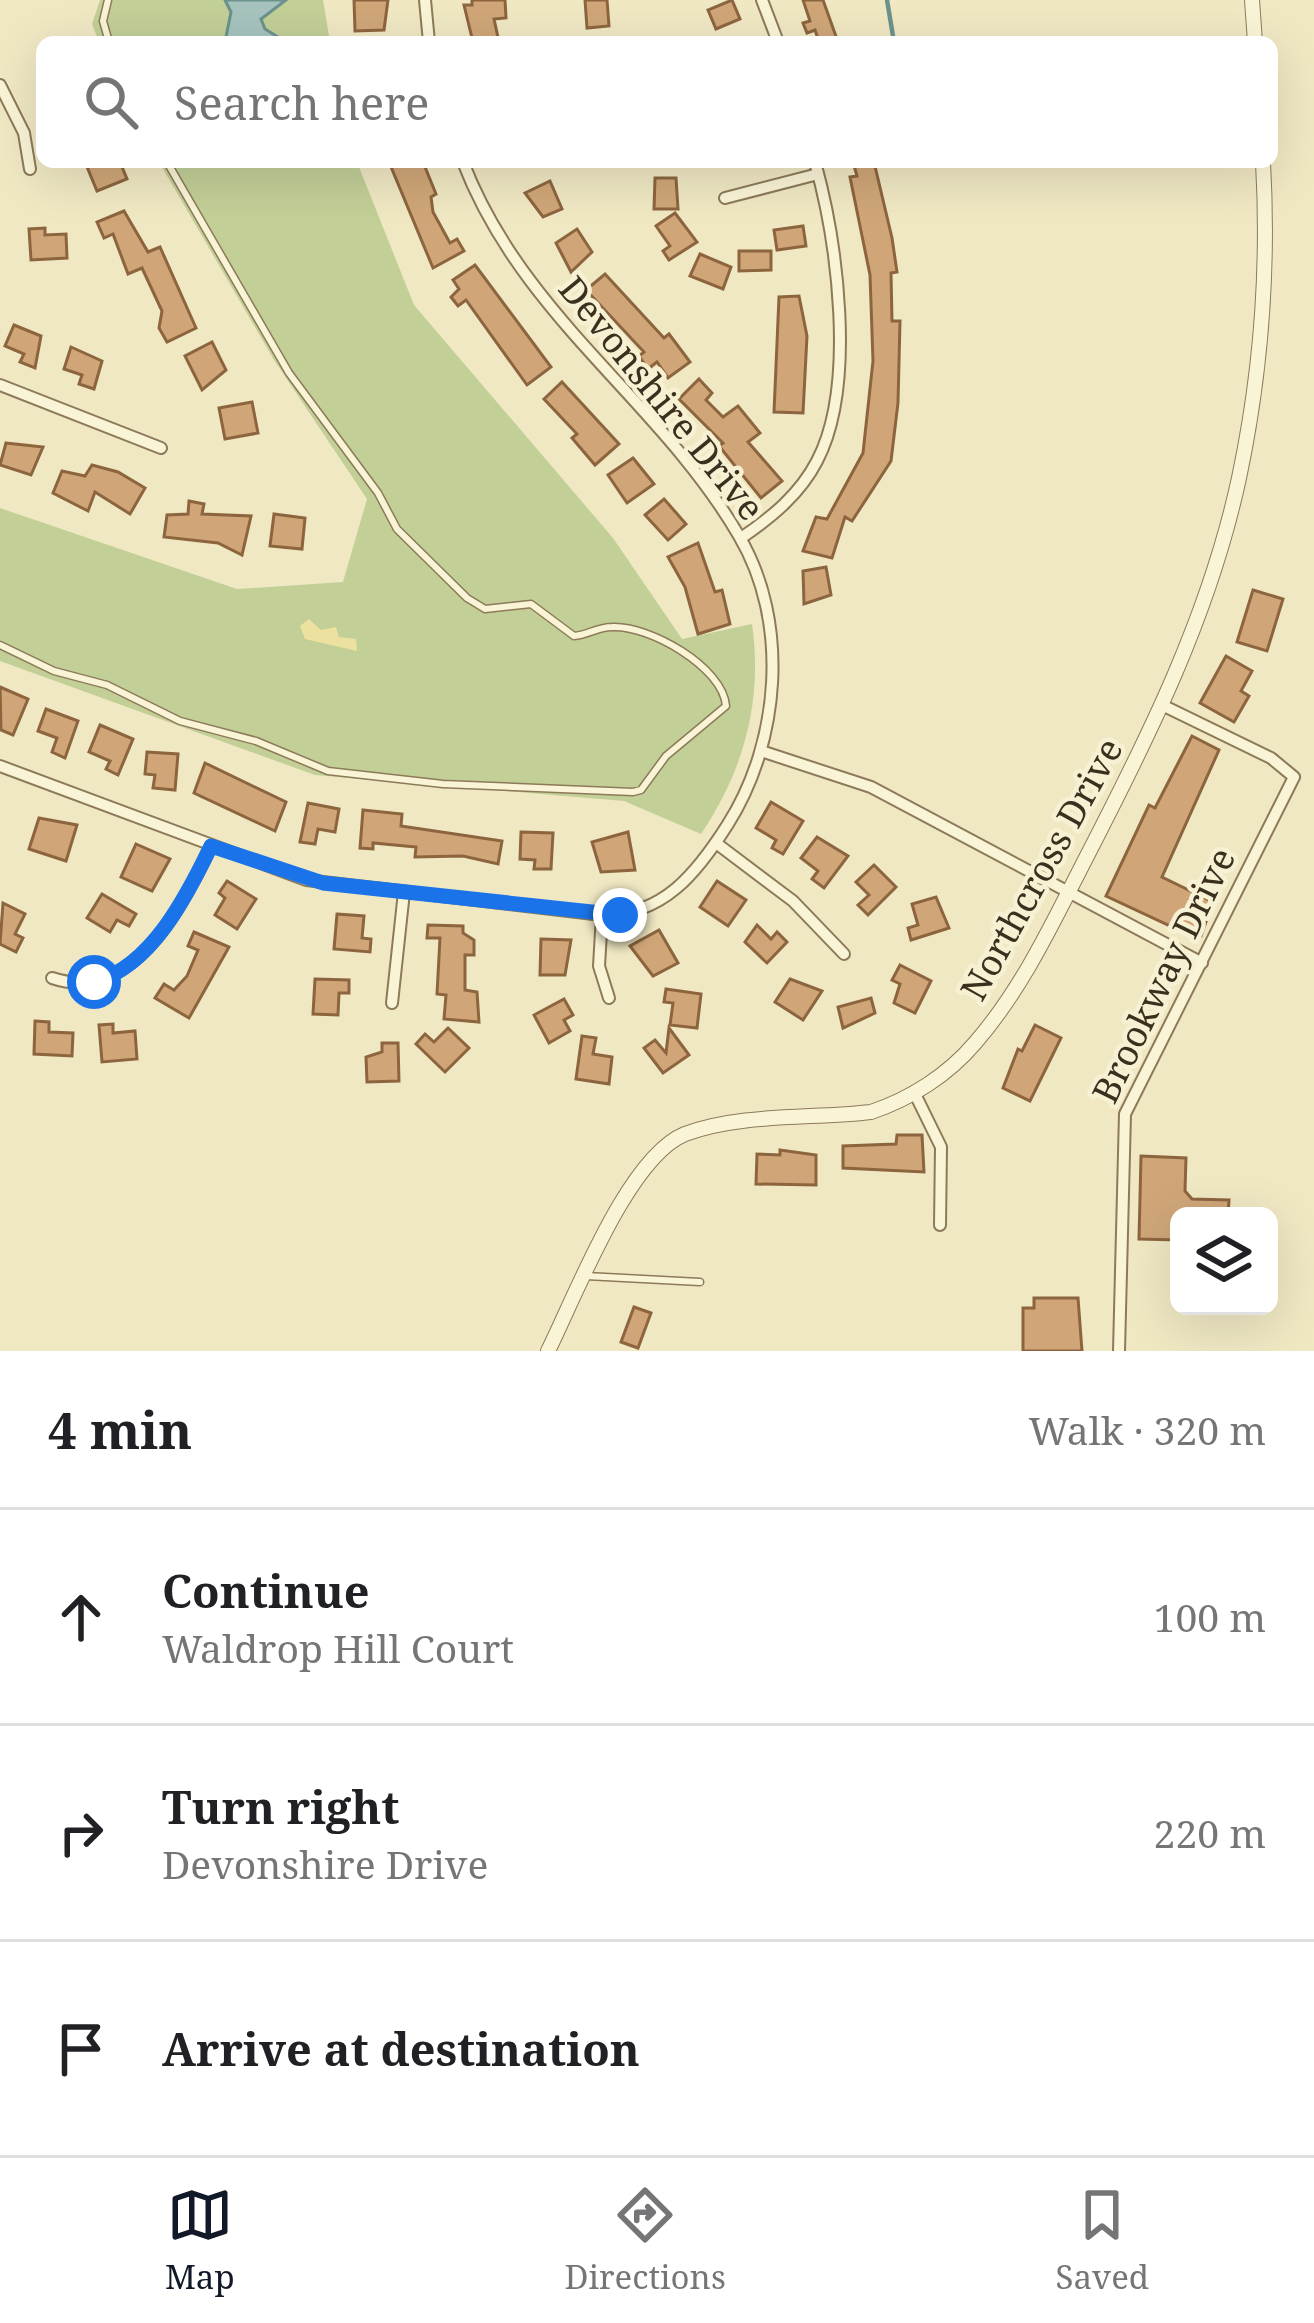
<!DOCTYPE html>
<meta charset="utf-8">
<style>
:root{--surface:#fff;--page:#f6f6f6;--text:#202124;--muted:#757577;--line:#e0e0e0;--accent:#111827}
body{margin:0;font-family:"Noto Serif",serif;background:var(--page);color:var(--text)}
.controls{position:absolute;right:36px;bottom:36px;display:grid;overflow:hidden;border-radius:18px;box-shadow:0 12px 48px #0002}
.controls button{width:108px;height:108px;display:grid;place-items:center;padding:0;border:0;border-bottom:3px solid var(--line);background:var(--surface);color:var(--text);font:60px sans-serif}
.stop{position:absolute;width:36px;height:36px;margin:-27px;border:9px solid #1a73e8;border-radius:50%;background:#fff}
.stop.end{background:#1a73e8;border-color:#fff;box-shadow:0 3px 12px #0008}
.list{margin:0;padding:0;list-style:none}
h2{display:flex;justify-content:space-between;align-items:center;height:156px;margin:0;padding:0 48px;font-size:51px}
h2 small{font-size:39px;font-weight:400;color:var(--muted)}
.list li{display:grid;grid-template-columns:78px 1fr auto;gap:36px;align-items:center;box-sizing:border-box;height:216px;padding:0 48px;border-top:3px solid var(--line)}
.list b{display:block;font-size:45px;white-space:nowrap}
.list p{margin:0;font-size:39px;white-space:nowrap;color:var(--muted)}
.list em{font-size:39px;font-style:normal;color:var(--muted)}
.icon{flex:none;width:66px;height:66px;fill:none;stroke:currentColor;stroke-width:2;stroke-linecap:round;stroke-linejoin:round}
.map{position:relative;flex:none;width:1314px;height:1351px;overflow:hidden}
.search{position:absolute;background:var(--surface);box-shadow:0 12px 48px #0002;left:36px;right:36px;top:36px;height:132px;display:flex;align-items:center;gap:30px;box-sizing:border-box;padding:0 42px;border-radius:18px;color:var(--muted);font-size:45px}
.sheet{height:804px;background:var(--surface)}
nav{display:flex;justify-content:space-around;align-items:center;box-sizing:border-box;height:168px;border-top:3px solid var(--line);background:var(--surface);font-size:33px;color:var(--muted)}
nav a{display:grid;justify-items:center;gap:6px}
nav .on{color:var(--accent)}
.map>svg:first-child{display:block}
.green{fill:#c2cf97}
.sand{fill:#ede19f}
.water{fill:#a6c3be;stroke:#6c928d;stroke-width:3}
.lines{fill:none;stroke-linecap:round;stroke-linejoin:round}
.stream{stroke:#6c928d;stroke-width:4.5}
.building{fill:#d0a678;stroke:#8c653e;stroke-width:3}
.service-casing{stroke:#8c7a59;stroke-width:9}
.minor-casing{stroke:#8c7a59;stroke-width:14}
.tertiary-casing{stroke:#8c7a59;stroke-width:16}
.service{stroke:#faf4d7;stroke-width:6}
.minor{stroke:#faf4d7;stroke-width:10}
.tertiary{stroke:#faf4d7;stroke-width:14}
.route{stroke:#1a73e8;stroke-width:15}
.labels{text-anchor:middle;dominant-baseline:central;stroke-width:9;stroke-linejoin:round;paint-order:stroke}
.street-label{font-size:36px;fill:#3b2f1e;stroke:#f7f1d4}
</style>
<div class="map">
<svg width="1314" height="1351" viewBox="0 0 1314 1351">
<rect width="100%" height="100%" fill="#f0e8c3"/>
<g class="green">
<polygon points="100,0 323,0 330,42 99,42 92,24"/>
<path d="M159,162H357L414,305L613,538L682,639L752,624C763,701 744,770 701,834L624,801L315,775L0,661V508L237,589L343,582L367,499L274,360Z"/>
</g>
<polygon class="sand" points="309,619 321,630 336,627 339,637 356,639 357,651 305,639 300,626"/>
<polygon class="water" points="225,0 286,0 261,19 265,29 286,42 225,42 231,12"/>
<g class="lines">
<polyline class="stream" points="887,0 894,42"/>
</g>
<g class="building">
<polygon points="354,0 388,0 384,30 355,31"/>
<polygon points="472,0 505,0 506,18 494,19 499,42 473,42 464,5 472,5"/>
<polygon points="585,0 607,0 609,26 587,28"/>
<polygon points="732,0 740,19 716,29 708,10"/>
<polygon points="803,0 823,0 838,42 819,42 815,30 807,33 803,23 810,21"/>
<polygon points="85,162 120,162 127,179 97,191"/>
<polygon points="389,162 423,162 436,194 431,197 433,212 450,243 457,239 464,251 433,268"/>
<polygon points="853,162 874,162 892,238 897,272 891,273 892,321 900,321 898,403 891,461 852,521 845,517 832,558 803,551 816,517 827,519 863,453 873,361 870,275 850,177 857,176"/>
<polygon points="655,178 676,178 678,209 654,209"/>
<polygon points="550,181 562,209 543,217 525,193"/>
<polygon points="124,211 148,252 160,247 196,328 167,342 159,328 162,311 142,268 128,274 113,234 104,238 97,222"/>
<polygon points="675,213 697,242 669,260 663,251 670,246 656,226"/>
<polygon points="803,226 806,246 777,250 774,230"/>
<polygon points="45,228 45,235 66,234 67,258 31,260 29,229"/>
<polygon points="577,229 592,252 571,272 556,243"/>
<polygon points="739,251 771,251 771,270 739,271"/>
<polygon points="700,254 731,267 723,289 690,276"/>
<polygon points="475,265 551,367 527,385 466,300 458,306 451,297 459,289 453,280"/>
<polygon points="605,274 664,338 669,334 690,362 668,378 657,362 648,369 639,356 644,352 586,290"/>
<polygon points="799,296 807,336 803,413 774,412 779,297"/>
<polygon points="14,325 41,336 35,368 20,362 24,354 5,346"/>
<polygon points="212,342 226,370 202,390 185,356"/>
<polygon points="71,347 102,361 94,389 79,384 82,375 64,369"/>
<polygon points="699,379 712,393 706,400 723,417 738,406 760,433 748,442 782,481 761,498 719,446 723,443 679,399"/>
<polygon points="562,382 619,444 595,465 572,438 577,434 544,399"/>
<polygon points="252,402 258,433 225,439 219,408"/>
<polygon points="6,443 43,447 31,475 0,465"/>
<polygon points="633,458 654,484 627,503 608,475"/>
<polygon points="92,465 118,472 145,488 130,514 95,492 88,511 53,493 62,471 85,476"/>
<polygon points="664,499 686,524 668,540 645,515"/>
<polygon points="189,501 204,504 202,514 251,516 242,555 218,543 164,537 167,515 188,514"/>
<polygon points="274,514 305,518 302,549 270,546"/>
<polygon points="698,543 715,592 722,590 730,624 698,634 685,587 668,557"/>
<polygon points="826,567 831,595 804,604 803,571"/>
<polygon points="1253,590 1283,599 1267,651 1237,642"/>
<polygon points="1226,656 1252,671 1241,691 1249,696 1234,722 1200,703"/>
<polygon points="0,687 28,699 13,735 1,730"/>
<polygon points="46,709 78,721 65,758 52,752 57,738 38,731"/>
<polygon points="100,725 133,739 118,775 106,769 110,761 89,752"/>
<polygon points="1192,736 1219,750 1162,877 1213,902 1201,936 1196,938 1106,896 1149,805 1155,808"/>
<polygon points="147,752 178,754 175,790 153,788 155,775 145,774"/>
<polygon points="205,763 286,802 275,831 194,793"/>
<polygon points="771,802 803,821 783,854 772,848 776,840 756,828"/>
<polygon points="308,803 339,809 335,832 318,829 315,844 300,842"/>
<polygon points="363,810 402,814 401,826 502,841 498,864 463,856 415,857 416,847 373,843 373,849 360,848"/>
<polygon points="39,818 77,825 66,861 29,849"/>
<polygon points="521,832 553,833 551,869 534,869 535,860 520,859"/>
<polygon points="628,832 635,870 601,872 592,842"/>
<polygon points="817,837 848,856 824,888 812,879 818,871 801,858"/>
<polygon points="136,844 170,859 152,891 121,877"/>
<polygon points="874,865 896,887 868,915 858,905 869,895 856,882"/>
<polygon points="227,881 256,899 237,929 215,915 225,898 219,893"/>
<polygon points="717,881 746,900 728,926 700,907"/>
<polygon points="102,894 136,914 129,926 117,920 110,932 87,918"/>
<polygon points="936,897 949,928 911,940 908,928 918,925 912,904"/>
<polygon points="3,903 25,914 15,934 23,938 16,952 0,944"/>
<polygon points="337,914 364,916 362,938 371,939 370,952 334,949"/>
<polygon points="428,925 463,926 463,933 474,940 474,955 465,955 465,990 477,992 479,1022 444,1019 446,995 437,994 440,938 427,938"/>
<polygon points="757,925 771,939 777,932 787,942 767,963 745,942"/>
<polygon points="659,930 678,963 653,976 630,946"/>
<polygon points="194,932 229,947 189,1018 155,998 164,984 174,990 187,976 198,950 188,946"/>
<polygon points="541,939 571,940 565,975 540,975"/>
<polygon points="900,965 931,981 915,1013 894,1003 900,984 892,980"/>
<polygon points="315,979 349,980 349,993 339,993 338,1015 313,1014"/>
<polygon points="790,979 822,991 803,1020 775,1002"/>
<polygon points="666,989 701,994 697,1028 670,1025 673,1003 664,1002"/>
<polygon points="871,998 875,1013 843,1028 838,1007"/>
<polygon points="564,999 573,1015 564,1020 570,1031 549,1043 534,1015"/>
<polygon points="35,1021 49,1022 49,1032 73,1033 72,1056 34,1054"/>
<polygon points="113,1024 113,1033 135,1031 137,1059 102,1062 99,1025"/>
<polygon points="1035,1025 1061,1038 1030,1101 1003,1088 1018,1049 1022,1051"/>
<polygon points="448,1028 469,1048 445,1072 416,1044 425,1034 434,1042"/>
<polygon points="669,1028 689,1055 663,1073 644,1048 655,1040 666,1053"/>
<polygon points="582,1036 596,1038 593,1054 612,1057 609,1084 576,1079"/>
<polygon points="382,1043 398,1043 399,1081 367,1082 366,1057 382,1052"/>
<polygon points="897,1135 922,1135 924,1172 843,1168 843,1146 896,1144"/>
<polygon points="780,1150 816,1155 816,1185 756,1184 757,1154 780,1155"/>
<polygon points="1141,1156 1186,1158 1185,1191 1192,1199 1229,1200 1228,1216 1179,1216 1179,1240 1139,1239"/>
<polygon points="1034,1298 1078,1298 1082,1351 1023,1351 1023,1308 1034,1308"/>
<polygon points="634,1307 651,1313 638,1348 621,1342"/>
</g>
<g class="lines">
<g class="service-casing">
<g id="service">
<polyline points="108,0 103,21 109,42"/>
<path d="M0,645L54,671L107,685L180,721L256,741L328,771L443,784L633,792L641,790L666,756L726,706C723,667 649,625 612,627C598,627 587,635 574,636L531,604L485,609L467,598L397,529L378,493L289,373L167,162"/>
<polyline points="586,1276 700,1282"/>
</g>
</g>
<g class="minor-casing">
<g id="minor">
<polyline points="425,0 429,42"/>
<polyline points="762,0 778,42"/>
<polyline points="0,85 24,133 30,169"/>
<polyline points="725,198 818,174"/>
<polyline points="0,385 161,448"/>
<path d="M741,538C772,517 800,494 817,461C857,385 837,241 815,162"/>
<polyline points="761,751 871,787 1202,963"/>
<path d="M0,766L306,880L602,915C663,916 697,873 728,824C780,742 790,622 739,536C660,400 523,318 463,162"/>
<polyline points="716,843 793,901 844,954"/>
<polyline points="602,915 599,966 609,998"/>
<path d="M52,978C132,1005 183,906 211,846"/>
<polyline points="392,1003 404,892"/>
<polyline points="914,1092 941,1147 940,1225"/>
<polyline points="1119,1351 1125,1114 1294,777 1271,758 1162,705"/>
</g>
</g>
<g class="tertiary-casing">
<g id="tertiary">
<polyline points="1252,0 1255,42"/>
<path d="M548,1351C576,1295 628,1157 685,1134C741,1113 812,1119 871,1112C910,1099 948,1075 975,1043C1023,988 1054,920 1087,856C1150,734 1210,613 1239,478C1261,374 1269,268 1263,162"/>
</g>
</g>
<use href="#service" class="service"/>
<use href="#minor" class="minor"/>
<use href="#tertiary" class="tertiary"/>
</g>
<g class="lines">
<path class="route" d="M94,982C151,967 187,896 211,846L323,883L620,915"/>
</g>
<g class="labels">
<g class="street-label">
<text transform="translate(662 398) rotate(51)">Devonshire Drive</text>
<text transform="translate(1041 869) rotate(-61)">Northcross Drive</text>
<text transform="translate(1163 975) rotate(-64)">Brookway Drive</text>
</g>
</g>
</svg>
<div class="controls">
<button><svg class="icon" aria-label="layers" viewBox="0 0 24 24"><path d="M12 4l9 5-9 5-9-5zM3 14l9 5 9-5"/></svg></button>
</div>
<div class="stop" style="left:94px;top:982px"></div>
<div class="stop end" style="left:620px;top:915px"></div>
<div class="search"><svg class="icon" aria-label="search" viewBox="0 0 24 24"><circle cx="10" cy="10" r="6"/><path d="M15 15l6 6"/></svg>Search here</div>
</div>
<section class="sheet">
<h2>4 min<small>Walk · 320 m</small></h2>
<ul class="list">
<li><svg class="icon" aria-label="ahead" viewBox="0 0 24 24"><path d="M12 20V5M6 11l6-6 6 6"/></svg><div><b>Continue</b><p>Waldrop Hill Court</p></div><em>100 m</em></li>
<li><svg class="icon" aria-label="right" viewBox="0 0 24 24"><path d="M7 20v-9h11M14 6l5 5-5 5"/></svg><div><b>Turn right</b><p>Devonshire Drive</p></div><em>220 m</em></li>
<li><svg class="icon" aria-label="arrive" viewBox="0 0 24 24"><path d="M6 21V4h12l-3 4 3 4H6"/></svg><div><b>Arrive at destination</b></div></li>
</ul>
</section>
<nav>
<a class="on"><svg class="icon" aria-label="map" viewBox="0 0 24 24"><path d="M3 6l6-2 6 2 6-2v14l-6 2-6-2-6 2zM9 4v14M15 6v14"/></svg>Map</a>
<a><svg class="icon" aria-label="directions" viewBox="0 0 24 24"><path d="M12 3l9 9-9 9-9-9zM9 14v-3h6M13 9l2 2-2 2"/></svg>Directions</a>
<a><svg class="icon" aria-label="saved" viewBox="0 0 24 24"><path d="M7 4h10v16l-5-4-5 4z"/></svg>Saved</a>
</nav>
